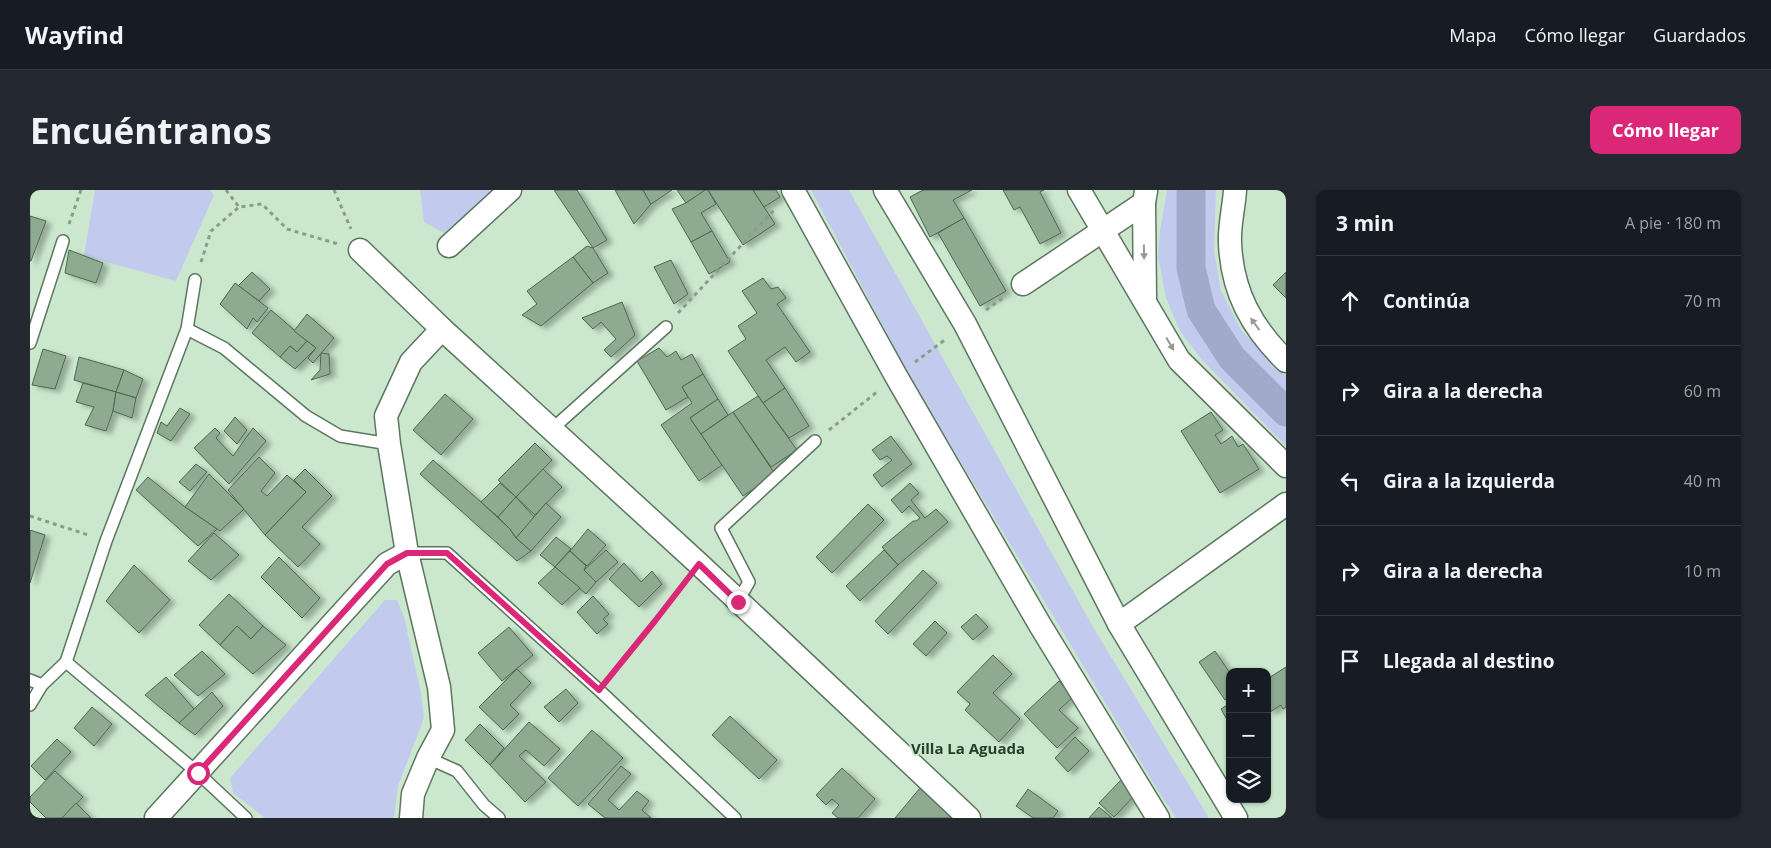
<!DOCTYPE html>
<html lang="es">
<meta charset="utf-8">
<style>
:root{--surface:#171b24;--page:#242831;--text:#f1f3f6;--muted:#9ea1a6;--line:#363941;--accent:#db2777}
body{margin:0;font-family:"Open Sans",sans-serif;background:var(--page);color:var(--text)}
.controls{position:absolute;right:15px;bottom:15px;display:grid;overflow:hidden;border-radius:10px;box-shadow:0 1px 4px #0004}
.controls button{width:45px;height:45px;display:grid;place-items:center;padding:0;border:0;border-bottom:1px solid var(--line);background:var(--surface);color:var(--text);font:25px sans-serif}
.stop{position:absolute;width:15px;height:15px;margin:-11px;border:4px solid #db2777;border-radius:50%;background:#fff}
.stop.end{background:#db2777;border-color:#fff;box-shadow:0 1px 5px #0008}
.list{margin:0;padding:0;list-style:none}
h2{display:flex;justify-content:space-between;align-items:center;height:65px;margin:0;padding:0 20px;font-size:21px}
h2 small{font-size:16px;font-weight:400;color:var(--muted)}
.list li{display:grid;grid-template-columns:32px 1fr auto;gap:15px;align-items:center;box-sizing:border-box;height:90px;padding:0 20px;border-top:1px solid var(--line)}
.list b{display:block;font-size:19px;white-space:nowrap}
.list em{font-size:16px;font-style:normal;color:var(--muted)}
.icon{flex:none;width:28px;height:28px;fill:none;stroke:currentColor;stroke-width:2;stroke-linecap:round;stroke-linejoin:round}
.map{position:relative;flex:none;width:1256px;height:628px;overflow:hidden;border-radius:10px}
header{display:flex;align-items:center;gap:30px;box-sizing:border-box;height:70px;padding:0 25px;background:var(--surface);border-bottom:1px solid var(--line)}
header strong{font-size:24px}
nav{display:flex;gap:28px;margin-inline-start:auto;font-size:18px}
.intro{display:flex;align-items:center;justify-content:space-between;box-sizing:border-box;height:120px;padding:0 30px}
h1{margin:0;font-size:35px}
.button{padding:12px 22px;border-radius:10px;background:var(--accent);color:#fff;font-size:18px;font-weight:700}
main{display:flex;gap:30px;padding:0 30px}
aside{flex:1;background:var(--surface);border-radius:10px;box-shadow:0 1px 4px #0004}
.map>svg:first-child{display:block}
.green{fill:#c2cbed}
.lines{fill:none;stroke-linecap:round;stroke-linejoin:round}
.canal{stroke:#a1aacb;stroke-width:29}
.building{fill:#8eaa91;stroke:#4d6750;filter:url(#shadow)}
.service-casing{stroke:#5c765f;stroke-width:14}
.minor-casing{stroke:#5c765f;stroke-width:25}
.path{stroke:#889e8b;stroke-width:3;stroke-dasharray:4 4;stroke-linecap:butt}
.service{stroke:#fff;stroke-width:11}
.minor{stroke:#fff;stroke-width:22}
.oneway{fill:#959a96}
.route{stroke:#db2777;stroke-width:6}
.labels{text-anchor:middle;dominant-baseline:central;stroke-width:4;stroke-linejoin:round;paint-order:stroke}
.neighbourhood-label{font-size:15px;font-weight:bold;fill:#263e29;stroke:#cbe8ce}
</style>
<header>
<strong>Wayfind</strong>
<nav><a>Mapa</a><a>Cómo llegar</a><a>Guardados</a></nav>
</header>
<div class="intro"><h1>Encuéntranos</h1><a class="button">Cómo llegar</a></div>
<main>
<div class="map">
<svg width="1256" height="628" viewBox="0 0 1256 628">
<defs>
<filter id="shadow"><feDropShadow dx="5.5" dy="3" stdDeviation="2.5" flood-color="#0004"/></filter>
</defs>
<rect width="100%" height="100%" fill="#cbe8ce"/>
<g class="green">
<polygon points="65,0 180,0 184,5 146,91 54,66"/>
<polygon points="390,0 463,0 414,43 394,32"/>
<polygon points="781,0 819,0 1063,437 1179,628 1146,628 1127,599 881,189"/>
<polygon points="1137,0 1186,0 1184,60 1191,101 1211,140 1256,186 1256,256 1172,170 1150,141 1136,108 1128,66 1130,41"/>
<polygon points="355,410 367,410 374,427 391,503 394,528 368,596 364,628 235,628 203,603 200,588"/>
</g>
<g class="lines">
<polyline class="canal" points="1161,0 1161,78 1171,120 1202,168 1256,222"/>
</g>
<g class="building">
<polygon points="524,0 547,0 577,50 563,58"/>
<polygon points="585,0 613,0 621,14 604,34"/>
<polygon points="613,0 642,0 621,14"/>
<polygon points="647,0 676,0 656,13"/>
<polygon points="675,0 678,0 686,14 671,23 682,41 661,52 642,19 656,13"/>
<polygon points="678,0 723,0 745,34 713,55"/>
<polygon points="723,0 746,0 750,7 734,17"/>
<polygon points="893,0 942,0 923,10 934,28 900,47 880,7"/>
<polygon points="973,0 1014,0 1010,2 1031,43 1010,54 990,17 984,20"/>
<polygon points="0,26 16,31 1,71 0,71"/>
<polygon points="934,28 976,101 950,116 908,43"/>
<polygon points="682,41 700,72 679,84 661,52"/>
<polygon points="557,56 563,58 578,83 563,93 543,67"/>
<polygon points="39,60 73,73 66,93 35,83"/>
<polygon points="543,67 563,93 511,136 492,125 507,114 497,101"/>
<polygon points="641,70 658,104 644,114 624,77"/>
<polygon points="222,82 240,99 229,111 208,96"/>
<polygon points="1256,82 1256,108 1243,95"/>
<polygon points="733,88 741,99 748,97 756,108 747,114 780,162 766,172 755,157 736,170 755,198 733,213 698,161 716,149 708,136 727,123 712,101"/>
<polygon points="205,93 238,118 227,132 223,128 217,139 190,114"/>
<polygon points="592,112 605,145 581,167 574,160 586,149 571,132 563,139 552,128"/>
<polygon points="241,120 277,151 267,162 260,156 250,167 222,143"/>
<polygon points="277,124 304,148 283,173 278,168 286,158 264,141"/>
<polygon points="277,151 286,158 265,179 250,167 260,156 267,162"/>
<polygon points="629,158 637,167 646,161 651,170 662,164 673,184 652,197 658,207 636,220 607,171"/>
<polygon points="13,159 36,166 25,199 2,195"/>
<polygon points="291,163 299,164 300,184 281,190 290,180"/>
<polygon points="49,167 94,180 86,202 44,190"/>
<polygon points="94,180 113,189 106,208 86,202"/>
<polygon points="673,184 688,209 660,228 692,275 669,291 631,235 662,213 652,197"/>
<polygon points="53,193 86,202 83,221 76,241 55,235 64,217 46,212"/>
<polygon points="755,198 779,236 759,248 733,213"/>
<polygon points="86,202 106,208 102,228 83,221"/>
<polygon points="415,204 443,229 411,265 383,240"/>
<polygon points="728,206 767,260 741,277 703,222"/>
<polygon points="688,209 698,225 671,244 660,228"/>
<polygon points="150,218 160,224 141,251 127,243 131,232 137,236"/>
<polygon points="703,222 745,284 713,306 671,244"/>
<polygon points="1181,222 1193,240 1185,245 1191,254 1202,246 1208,257 1213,254 1229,279 1190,303 1151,241"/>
<polygon points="205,227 217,240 207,254 194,241"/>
<polygon points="185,238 190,243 186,248 203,266 223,238 236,251 199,294 164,258"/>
<polygon points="861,246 882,274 852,297 843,285 862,270 857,266 850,270 842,260"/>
<polygon points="505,253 522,270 486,307 468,290"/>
<polygon points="229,267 245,283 231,301 237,306 257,285 276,302 235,345 198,300"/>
<polygon points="403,270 451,312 480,339 486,348 501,361 487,371 390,284"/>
<polygon points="166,274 177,282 160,301 149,292"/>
<polygon points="275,279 302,306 272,337 290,354 268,377 235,345 276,302 264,290"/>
<polygon points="513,279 532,297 505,325 486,307"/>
<polygon points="179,284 214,319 190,341 155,317"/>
<polygon points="118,287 155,317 187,339 168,356 106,300"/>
<polygon points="470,293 486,307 468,327 451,312"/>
<polygon points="880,293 889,303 881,310 895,328 906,319 918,332 868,375 852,357 883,331 886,331 890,328 879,316 872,323 861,310"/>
<polygon points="486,307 505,328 486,348 480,339 468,327"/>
<polygon points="516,313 531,327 501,361 486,348"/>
<polygon points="838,314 854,330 802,383 786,367"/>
<polygon points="558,339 576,355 557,376 540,361"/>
<polygon points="0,340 15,345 0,393"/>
<polygon points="184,343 209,365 181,390 158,371"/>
<polygon points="526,347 541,359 525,377 510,365"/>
<polygon points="576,360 588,372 566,392 554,380"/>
<polygon points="854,360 868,375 830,411 816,396"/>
<polygon points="540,361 556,376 554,380 566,392 556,404 525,377"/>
<polygon points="249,367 290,408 272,428 231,387"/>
<polygon points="594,373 611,392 622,381 632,394 609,417 579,389"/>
<polygon points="104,375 140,410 109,443 76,411"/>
<polygon points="525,377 550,398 532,415 508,393"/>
<polygon points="893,380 907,393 858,444 845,431"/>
<polygon points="199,404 233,436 221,449 207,436 190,455 169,435"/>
<polygon points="563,406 579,424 573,429 578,434 567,444 547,422"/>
<polygon points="946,424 958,437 943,450 931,437"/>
<polygon points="905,431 917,443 896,466 883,454"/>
<polygon points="207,436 221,449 233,436 256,455 223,484 190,455"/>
<polygon points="479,437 503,465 472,491 448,463"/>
<polygon points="172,461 195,484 168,506 144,485"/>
<polygon points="1185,461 1200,483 1200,506 1195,510 1169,472"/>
<polygon points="963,465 982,484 963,503 990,529 969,552 935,520 940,514 927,502"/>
<polygon points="1256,477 1256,517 1253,519 1251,515 1240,522 1237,517 1237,489"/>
<polygon points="487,479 501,493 480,515 489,524 473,540 449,517"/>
<polygon points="136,487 164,519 149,533 115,505"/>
<polygon points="1029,491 1043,507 1029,520 1048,538 1027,558 994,524"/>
<polygon points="536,499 548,513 529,532 514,517"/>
<polygon points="182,502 193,516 165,545 149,533"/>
<polygon points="1200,513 1200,526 1196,528 1191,519"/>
<polygon points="62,517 82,534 64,556 44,538"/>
<polygon points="700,526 747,570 729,589 682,545"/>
<polygon points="499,532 530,559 514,576 496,560 489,566 516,592 495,612 460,575"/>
<polygon points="450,534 474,558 460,575 435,550"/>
<polygon points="562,540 593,568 548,616 518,588"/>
<polygon points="1045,547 1059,561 1038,582 1025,568"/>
<polygon points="27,549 41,562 15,590 1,576"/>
<polygon points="591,576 601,584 578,610 589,620 607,601 619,611 612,620 621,628 575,628 558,614"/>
<polygon points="812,578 845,609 828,628 808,628 802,623 809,615 802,609 796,615 786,605"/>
<polygon points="25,581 53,607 33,628 16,628 0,612 0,607"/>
<polygon points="1092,589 1107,603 1084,627 1069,613"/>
<polygon points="890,598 924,628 865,628"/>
<polygon points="998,599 1028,621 1023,628 1003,628 986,616"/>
<polygon points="46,613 61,628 32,628"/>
<polygon points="1069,617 1082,628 1059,628"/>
</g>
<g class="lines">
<g class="service-casing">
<g id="service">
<polyline points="157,139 194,158 276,226 310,246 359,254"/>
<polyline points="0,153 33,51"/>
<polyline points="521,240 636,137"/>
<polyline points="377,363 417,363 569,500 705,628"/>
<polyline points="708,411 719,392 691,338 785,251"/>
<polyline points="36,472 168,583 216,628"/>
<polyline points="0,490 12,495"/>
<polyline points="0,515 12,495 36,472 76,351 157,139 165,90"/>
<polyline points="398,568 427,581 454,615 469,628"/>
</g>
</g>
<g class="minor-casing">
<g id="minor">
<polyline points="763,0 866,186 1010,435 1128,628"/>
<polyline points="855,0 935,134 1089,434 1206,628"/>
<polyline points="1049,0 1149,170 1256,276"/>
<path d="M1205,0C1204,17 1199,36 1200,53C1202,102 1222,138 1256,171"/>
<polyline points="419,56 480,0"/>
<polyline points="330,60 412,139 669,374 939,628"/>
<polyline points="993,94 1114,13"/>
<polyline points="1115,109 1114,13 1116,1"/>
<polyline points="1089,434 1256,314"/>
<polyline points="126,628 357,374 377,363"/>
<polyline points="381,628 383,604 398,568 413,540 409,497 377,363 359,254 356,226 381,172 412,139"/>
</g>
</g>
<g class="path">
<polyline points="196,0 209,17"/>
<polyline points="304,0 321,39"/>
<polyline points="39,34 51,0"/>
<polyline points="171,72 181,41 209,17 232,14 257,39 308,54"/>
<polyline points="956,120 973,108"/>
<polyline points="648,123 746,18"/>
<polyline points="885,172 916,149"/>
<polyline points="799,240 847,202"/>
<polyline points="0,326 58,345"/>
<polyline points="581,485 653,394"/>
</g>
<use href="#service" class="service"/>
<use href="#minor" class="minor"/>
</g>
<defs><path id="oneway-solid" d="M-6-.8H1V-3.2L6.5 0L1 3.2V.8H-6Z" transform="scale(1.25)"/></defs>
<g class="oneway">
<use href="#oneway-solid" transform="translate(1114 62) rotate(89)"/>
<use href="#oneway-solid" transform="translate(1225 134) rotate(-126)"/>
<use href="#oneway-solid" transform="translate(1140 154) rotate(60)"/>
</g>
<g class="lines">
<polyline class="route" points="168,583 357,374 377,363 417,363 569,500 625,431 669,374 708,412"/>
</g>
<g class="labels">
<g class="neighbourhood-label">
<text x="938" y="558">Villa La Aguada</text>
</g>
</g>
</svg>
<div class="controls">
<button>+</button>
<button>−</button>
<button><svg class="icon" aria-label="layers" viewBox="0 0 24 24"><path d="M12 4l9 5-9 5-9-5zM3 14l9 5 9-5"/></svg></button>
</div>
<div class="stop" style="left:168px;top:583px"></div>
<div class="stop end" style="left:708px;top:412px"></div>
</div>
<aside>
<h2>3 min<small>A pie · 180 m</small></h2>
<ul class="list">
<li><svg class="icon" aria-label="ahead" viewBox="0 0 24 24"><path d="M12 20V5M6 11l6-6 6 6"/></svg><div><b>Continúa</b></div><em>70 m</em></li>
<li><svg class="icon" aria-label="right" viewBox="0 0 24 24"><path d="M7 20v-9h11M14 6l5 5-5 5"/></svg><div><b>Gira a la derecha</b></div><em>60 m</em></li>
<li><svg class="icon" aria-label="left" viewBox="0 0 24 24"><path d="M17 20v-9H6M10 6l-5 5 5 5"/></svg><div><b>Gira a la izquierda</b></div><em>40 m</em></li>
<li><svg class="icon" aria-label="right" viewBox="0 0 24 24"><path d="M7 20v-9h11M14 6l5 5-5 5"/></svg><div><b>Gira a la derecha</b></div><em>10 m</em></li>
<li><svg class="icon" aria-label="arrive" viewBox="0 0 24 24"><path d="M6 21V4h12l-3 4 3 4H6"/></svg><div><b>Llegada al destino</b></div></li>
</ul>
</aside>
</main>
